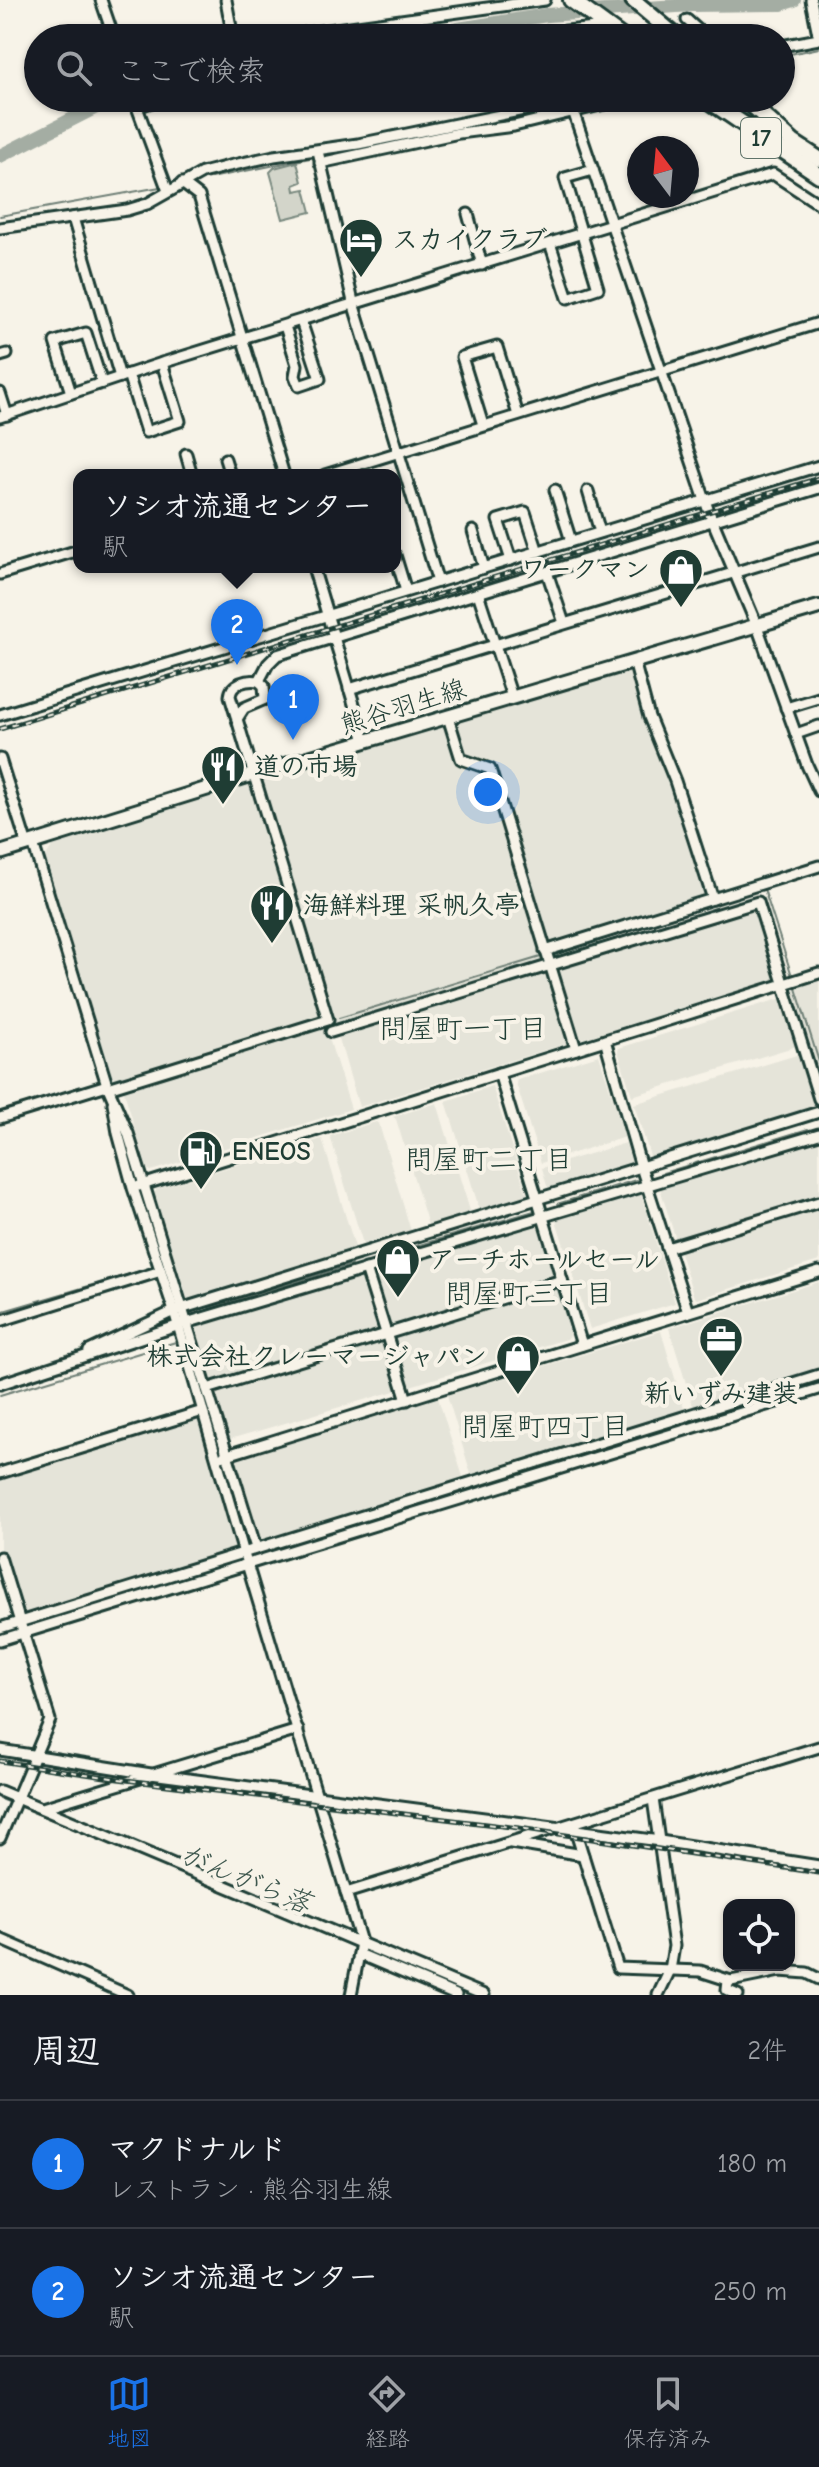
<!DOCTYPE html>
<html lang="ja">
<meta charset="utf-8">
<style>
:root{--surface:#171b24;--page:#20242c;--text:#f1f3f6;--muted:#9ea1a6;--line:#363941;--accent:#1a73e8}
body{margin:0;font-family:"Comic Neue","Klee One",sans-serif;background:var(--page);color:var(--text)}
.controls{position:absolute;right:24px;bottom:24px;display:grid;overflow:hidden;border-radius:16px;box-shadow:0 2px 6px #0004}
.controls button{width:72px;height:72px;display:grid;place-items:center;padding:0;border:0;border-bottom:2px solid var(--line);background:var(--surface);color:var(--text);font:40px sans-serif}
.compass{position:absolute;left:627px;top:136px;width:72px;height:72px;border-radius:50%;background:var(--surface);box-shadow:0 2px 6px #0004;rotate:344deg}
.you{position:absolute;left:488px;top:792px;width:28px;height:28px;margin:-20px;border:6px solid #fff;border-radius:50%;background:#1a73e8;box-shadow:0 0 0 12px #1a73e833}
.badge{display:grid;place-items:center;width:52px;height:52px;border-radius:50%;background:var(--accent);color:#fff;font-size:26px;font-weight:700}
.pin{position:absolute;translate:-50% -66px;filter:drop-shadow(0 2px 4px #0008)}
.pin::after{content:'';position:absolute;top:42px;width:28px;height:24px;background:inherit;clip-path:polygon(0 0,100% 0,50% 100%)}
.popup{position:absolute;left:73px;top:469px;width:328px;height:104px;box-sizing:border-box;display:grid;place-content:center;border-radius:16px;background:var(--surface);filter:drop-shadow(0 2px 6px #0005);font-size:26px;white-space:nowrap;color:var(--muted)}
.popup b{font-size:30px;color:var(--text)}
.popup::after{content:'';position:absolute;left:50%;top:100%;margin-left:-16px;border:16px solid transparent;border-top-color:var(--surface)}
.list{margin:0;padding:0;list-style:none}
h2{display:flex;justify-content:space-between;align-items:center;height:104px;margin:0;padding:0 32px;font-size:34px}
h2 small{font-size:26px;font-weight:400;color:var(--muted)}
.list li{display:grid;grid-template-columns:52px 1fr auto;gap:24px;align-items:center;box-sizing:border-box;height:128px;padding:0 32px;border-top:2px solid var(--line)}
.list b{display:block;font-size:30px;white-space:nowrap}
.list p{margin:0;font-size:26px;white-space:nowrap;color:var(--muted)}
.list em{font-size:26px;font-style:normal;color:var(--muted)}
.icon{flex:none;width:44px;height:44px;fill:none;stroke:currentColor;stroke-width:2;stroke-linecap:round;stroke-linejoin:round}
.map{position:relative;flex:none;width:819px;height:1995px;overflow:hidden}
.search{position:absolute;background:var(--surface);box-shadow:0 2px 6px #0004;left:24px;right:24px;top:24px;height:88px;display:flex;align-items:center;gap:20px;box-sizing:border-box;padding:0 28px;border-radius:44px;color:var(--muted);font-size:30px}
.sheet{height:360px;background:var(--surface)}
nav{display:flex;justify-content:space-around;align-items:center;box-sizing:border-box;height:112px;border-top:2px solid var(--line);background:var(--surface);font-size:22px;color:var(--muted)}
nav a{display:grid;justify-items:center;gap:4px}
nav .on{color:var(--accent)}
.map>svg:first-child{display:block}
.built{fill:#e5e4d9}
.green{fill:#d3d5ca;stroke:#79897f;stroke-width:2}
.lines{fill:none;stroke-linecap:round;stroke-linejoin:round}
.stream{stroke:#6f8077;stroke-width:2}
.river{stroke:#a4ada3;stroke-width:14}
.minor-casing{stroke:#1f3d34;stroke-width:15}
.major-casing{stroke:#1f3d34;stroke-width:18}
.highway-casing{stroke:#1f3d34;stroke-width:20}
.minor{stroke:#f7f3e8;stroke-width:9}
.major{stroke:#f7f3e8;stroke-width:12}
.highway{stroke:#f7f3e8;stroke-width:14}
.rail-casing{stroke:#1f3d34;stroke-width:5}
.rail{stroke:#f7f3e8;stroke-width:2;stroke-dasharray:6;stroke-linecap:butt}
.labels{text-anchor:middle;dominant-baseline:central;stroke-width:8;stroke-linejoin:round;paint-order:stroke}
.shield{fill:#f7f3e8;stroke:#60746a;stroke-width:2}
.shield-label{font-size:24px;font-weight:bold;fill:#1f3d34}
.poi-label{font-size:26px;font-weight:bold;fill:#1f3d34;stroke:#f7f3e8;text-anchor:start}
.street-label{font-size:26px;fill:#1f3d34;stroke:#f7f3e8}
.neighbourhood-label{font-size:28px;fill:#1f3d34;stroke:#f7f3e8}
.water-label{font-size:28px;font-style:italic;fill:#405950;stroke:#f7f3e8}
</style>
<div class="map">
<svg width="819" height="1995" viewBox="0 0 819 1995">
<rect width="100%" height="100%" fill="#f7f3e8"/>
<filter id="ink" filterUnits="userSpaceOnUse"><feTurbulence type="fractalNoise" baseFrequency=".0125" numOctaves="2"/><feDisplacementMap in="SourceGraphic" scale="16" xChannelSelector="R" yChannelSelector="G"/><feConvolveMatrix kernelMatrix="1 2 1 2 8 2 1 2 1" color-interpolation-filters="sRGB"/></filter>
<g filter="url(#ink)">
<g class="built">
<polygon points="633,669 646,721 673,786 710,896 544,949 547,963 339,1027 331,1023 260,779"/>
<polygon points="251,783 323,1019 117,1081 113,1079 45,858 52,846"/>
<polygon points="755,908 776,977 774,980 359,1107 339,1039 341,1035"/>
<polygon points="819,979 819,1075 793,987"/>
<polygon points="779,999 783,1000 797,1046 632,1096 618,1051 619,1048"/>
<polygon points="323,1027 326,1029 351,1109 151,1171 147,1169 123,1088"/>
<polygon points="800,1054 815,1106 813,1109 653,1158 650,1156 634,1104"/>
<polygon points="599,1055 625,1137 541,1163 516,1083 517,1080"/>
<polygon points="492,1086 527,1195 526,1197 480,1211 446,1101"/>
<polygon points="437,1103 471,1214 431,1226 428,1225 396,1119 393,1117"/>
<polygon points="376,1122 379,1124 411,1231 364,1247 330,1136"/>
<polygon points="819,1137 819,1197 676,1240 660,1188 662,1185"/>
<polygon points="322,1139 356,1250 190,1301 187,1298 154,1193 157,1189"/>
<polygon points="626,1143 631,1161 629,1165 551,1188 547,1186 542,1168"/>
<polygon points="641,1194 675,1303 590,1329 556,1220"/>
<polygon points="819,1207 819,1261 697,1299 694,1297 679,1249"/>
<polygon points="534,1225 539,1227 554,1278 391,1328 388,1327 372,1274"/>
<polygon points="364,1277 380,1329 378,1332 213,1383 197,1331 198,1327"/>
<polygon points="819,1282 819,1370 697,1408 693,1406 669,1328"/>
<polygon points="556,1286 571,1334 569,1338 407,1387 392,1339 395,1336"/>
<polygon points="661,1331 684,1409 683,1413 474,1476 471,1474 447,1395"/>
<polygon points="381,1340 384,1342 398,1390 230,1439 215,1391"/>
<polygon points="438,1398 463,1477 461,1480 261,1542 236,1462 238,1459"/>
<polygon points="199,1418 240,1552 21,1619 0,1551 0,1478"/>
</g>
<polygon class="green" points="297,162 302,182 294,185 295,191 305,189 311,212 283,219 270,172 274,168"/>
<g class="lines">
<g class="stream">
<polyline points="781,56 819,48"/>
<polyline points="576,105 601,98"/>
<polyline points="471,127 566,107"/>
<polyline points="322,156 421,137"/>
<polyline points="211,178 315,157"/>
<polyline points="0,216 160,187"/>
<polyline points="558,952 764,889 793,979"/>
<polyline points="795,985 819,1062"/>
<polyline points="339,1018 544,956"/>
<polyline points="663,1173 808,1129"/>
<polyline points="557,1204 636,1180"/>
<polyline points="379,1257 534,1211"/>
<polyline points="209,1308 351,1265"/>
<polyline points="0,1312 154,1267"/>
<polyline points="0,1395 179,1341"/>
<polyline points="257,1553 819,1384"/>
<polyline points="26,1625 128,1593"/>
<polyline points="0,1633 14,1629"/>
<polyline points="0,1799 10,1803"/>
<polyline points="16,1805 343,1940"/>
</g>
<g class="river">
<polyline points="401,38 547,15 691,5 781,4 794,0"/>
<polyline points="0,156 114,98"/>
</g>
<g class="minor-casing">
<g id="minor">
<polyline points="101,0 114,38"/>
<polyline points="226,0 233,38"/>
<polyline points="687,20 707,38"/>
<polyline points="271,38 545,0"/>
<polyline points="501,38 595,28 600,38"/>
<polyline points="781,46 819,39 811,0"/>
<polyline points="164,98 137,107 168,191"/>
<polyline points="569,99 709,512 757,626 807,765 819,791"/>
<polyline points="318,151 354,306 438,582"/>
<polyline points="320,163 459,133 514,126 629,98"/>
<polyline points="182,183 199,196 284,475"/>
<polyline points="468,214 482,265"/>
<polyline points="73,218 120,377"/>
<polyline points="0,228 127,210 147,204 202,173 229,166 274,156 358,144 539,107 571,98"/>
<polyline points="550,243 568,298 598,288 565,178 593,170"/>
<polyline points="285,326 297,365 295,376 299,386 320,379 301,321"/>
<polyline points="0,356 7,354"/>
<polyline points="128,374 146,432 180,421 162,363"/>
<polyline points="0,393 7,415"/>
<polyline points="71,393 55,342 86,333 102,383"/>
<polyline points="0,417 162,363 773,174 819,204"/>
<polyline points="483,425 462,357 497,347 518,415"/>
<polyline points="186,454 192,475"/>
<polyline points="225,459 230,475"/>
<polyline points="325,475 819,323"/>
<polyline points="555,490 571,541"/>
<polyline points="588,491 600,532"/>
<polyline points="473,531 484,568"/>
<polyline points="395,555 406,591"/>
<polyline points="511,560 498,520 525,512 538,552"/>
<polyline points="313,567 365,741"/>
<polyline points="547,572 564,623"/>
<polyline points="0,574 79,550"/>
<polyline points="478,593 819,488"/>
<polyline points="634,661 649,717 675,781 713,899"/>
<polyline points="259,681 268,664 277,655 478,593 512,697"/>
<polyline points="349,689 819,547"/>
<polyline points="786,708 819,698"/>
<polyline points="0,715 819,466"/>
<polyline points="448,717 461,759 490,769 491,772 576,1049"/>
<polyline points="237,719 244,708 265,699 264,686 259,681"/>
<polyline points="796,734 819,726"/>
<polyline points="0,759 27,845"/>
<polyline points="33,843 107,1085 128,1133 256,1548"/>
<polyline points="545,951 819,866"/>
<polyline points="331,1032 758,902 819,1099"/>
<polyline points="605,1040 641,1167 688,1312"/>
<polyline points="499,1073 582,1345"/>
<path d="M108,1088L328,1020L230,696C231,683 247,679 259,681"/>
<polyline points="113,1103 118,1133 133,1188 174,1311 247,1564 361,1942 359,1954 456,1995"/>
<polyline points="0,1118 107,1085"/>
<polyline points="139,1186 819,973"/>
<polyline points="667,1248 819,1202"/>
<polyline points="366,1269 407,1400"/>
<polyline points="0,1321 161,1271"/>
<polyline points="89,1351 174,1311 819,1112"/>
<polyline points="0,1384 186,1323 819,1134"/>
<polyline points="207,1389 562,1280"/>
<polyline points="224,1456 819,1272"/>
<polyline points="0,1473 203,1411"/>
<polyline points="0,1557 50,1720 0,1838"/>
<polyline points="0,1628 819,1375"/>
<polyline points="0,1640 819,1389"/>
<polyline points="0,1750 151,1774 660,1841 819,1866"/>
<polyline points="0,1791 484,1995"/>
<polyline points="653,1799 674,1946 670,1970 658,1995"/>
<polyline points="42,1808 298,1730"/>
<polyline points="574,1826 618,1968 700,1971 731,1981 780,1971 807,1973 819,1979"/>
<polyline points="511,1843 583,1855"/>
<polyline points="346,1893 819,1747"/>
<polyline points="0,1939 128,1995"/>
<polyline points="728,1981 727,1990 738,1995"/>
<polyline points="351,1995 359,1954"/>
</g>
</g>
<g class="major-casing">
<polyline id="major" points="0,853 254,774 819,607"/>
</g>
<g class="highway-casing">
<g id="highway">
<polyline points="571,0 623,38"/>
<polyline points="633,0 678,38"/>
<polyline points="705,98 819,175"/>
<polyline points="744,98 793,142 819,159"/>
</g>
</g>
<use href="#minor" class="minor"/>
<use href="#major" class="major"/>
<use href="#highway" class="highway"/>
<g class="rail-casing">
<g id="rail">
<polyline points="0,729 819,478"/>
<polyline points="0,1761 118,1779 519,1828 819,1873"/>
</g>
</g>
<use href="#rail" class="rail"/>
</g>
</g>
<defs>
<g id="hotel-pin" transform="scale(2.3)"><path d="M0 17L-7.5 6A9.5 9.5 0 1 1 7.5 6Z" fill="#1f3d34" stroke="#f7f3e8"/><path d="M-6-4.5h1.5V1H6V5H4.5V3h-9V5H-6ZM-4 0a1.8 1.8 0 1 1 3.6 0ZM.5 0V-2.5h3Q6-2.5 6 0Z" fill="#fff"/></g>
<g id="shop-pin" transform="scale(2.3)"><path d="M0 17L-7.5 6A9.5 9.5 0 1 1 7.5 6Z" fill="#1f3d34" stroke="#f7f3e8"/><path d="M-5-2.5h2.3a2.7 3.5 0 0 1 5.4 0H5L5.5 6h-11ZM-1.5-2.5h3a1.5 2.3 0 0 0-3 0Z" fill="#fff"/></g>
<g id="restaurant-pin" transform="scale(2.3)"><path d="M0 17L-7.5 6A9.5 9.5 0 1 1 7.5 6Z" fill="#1f3d34" stroke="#f7f3e8"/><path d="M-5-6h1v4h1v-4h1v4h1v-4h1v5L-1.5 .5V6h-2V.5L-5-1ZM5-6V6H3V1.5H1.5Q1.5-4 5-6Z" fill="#fff"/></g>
<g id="fuel-pin" transform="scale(2.3)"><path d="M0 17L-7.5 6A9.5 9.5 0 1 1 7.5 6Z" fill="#1f3d34" stroke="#f7f3e8"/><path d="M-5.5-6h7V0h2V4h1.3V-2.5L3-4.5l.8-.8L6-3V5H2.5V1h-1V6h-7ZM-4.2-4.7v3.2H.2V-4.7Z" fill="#fff"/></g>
<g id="office-pin" transform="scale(2.3)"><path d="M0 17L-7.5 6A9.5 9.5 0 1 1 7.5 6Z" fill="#1f3d34" stroke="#f7f3e8"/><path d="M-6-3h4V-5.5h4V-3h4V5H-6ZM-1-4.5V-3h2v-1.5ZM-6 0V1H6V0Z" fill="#fff"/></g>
</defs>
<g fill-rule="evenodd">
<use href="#hotel-pin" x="361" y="240"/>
<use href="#shop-pin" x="681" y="570"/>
<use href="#restaurant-pin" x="223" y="767"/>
<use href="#restaurant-pin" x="272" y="906"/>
<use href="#fuel-pin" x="201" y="1152"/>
<use href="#shop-pin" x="398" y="1260"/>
<use href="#office-pin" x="721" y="1339"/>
<use href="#shop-pin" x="518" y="1357"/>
</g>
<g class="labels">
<rect class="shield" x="741" y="118" width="40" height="40" rx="6"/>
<g class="shield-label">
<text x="761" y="138">17</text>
</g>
<g class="poi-label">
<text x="392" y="240">スカイクラブ</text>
<text x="650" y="570" text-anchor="end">ワークマン</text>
<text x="254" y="767">道の市場</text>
<text x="303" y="906">海鮮料理 采帆久亭</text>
<text x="232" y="1152">ENEOS</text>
<text x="429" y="1260">アーチホールセール</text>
<text x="487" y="1357" text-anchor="end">株式会社クレーマージャパン</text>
<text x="721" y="1394" text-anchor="middle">新いずみ建装</text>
</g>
<g class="street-label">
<text transform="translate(403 707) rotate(-17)">熊谷羽生線</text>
</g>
<g class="neighbourhood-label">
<text x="463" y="1029">問屋町一丁目</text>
<text x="489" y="1160">問屋町二丁目</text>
<text x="529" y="1294">問屋町三丁目</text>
<text x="545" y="1427">問屋町四丁目</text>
</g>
<g class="water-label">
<text transform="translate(245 1879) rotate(22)">がんがら落</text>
</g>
</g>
</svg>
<div class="controls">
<button><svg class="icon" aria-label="locate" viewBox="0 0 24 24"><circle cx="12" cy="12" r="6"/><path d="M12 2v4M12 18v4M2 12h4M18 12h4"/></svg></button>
</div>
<svg class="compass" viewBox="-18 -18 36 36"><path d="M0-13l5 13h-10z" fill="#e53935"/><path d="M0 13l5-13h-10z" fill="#9ea1a6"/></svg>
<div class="you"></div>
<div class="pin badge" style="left:293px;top:740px">1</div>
<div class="pin badge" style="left:237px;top:665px">2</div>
<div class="popup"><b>ソシオ流通センター</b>駅</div>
<div class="search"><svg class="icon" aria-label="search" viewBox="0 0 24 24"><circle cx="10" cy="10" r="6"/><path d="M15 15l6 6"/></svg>ここで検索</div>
</div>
<section class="sheet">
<h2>周辺<small>2件</small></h2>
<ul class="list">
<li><span class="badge">1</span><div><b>マクドナルド</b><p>レストラン · 熊谷羽生線</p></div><em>180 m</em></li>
<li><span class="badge">2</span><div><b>ソシオ流通センター</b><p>駅</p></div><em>250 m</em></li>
</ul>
</section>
<nav>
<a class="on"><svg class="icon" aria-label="map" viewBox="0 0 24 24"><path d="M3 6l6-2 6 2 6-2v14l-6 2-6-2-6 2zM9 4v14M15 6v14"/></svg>地図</a>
<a><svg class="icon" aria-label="directions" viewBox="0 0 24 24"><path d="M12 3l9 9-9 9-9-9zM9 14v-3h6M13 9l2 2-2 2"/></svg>経路</a>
<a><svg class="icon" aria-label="saved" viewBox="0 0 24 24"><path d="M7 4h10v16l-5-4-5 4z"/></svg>保存済み</a>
</nav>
